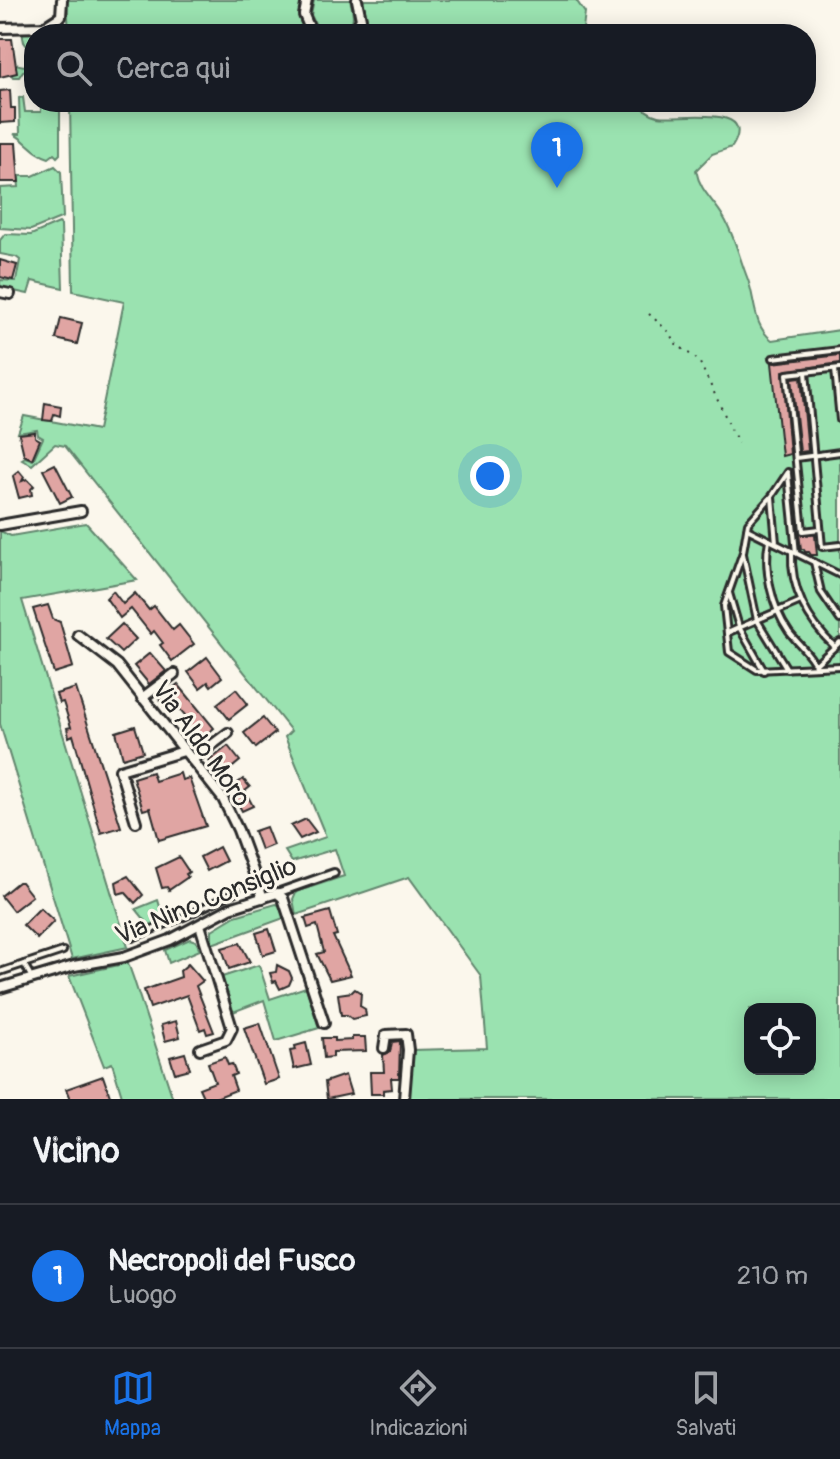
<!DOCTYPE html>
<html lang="it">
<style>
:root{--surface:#171b24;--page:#242831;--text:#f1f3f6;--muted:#9ea1a6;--line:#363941;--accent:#1a73e8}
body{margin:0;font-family:Pangolin,sans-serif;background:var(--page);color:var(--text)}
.controls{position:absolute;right:24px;bottom:24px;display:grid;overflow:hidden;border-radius:16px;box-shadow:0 4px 20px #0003}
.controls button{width:72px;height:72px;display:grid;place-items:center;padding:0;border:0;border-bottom:2px solid var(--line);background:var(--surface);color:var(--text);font:40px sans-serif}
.you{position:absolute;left:490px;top:476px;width:28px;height:28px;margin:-20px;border:6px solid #fff;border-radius:50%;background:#1a73e8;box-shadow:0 0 0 12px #1a73e833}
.badge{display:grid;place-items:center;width:52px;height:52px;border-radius:50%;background:var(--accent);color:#fff;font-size:26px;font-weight:700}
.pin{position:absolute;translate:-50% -66px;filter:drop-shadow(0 2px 4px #0008)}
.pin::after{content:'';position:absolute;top:42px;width:28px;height:24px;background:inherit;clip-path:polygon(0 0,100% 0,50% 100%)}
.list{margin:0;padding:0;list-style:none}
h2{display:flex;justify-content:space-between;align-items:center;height:104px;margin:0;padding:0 32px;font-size:34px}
h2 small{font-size:26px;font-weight:400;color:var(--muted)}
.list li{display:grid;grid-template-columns:52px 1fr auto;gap:24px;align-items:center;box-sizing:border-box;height:144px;padding:0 32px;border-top:2px solid var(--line)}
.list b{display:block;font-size:30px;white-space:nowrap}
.list p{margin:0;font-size:26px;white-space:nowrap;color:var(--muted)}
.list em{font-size:26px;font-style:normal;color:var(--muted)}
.icon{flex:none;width:44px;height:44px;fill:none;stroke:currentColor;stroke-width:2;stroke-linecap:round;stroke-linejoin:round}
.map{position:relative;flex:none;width:840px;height:1099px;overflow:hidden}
.search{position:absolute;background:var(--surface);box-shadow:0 4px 20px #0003;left:24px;right:24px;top:24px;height:88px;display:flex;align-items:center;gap:20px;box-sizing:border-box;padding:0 28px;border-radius:32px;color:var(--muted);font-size:30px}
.sheet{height:248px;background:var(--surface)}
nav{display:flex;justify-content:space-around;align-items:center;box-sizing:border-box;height:112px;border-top:2px solid var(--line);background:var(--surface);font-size:22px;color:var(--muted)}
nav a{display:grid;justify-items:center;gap:4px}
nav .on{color:var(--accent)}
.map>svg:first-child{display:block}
.green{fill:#9ae2b0;stroke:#62866e;stroke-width:2;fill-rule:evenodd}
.building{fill:#e0a5a3;stroke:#2b2b2b;stroke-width:2}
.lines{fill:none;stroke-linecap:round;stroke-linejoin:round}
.service-casing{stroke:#2b2b2b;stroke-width:10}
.pedestrian-casing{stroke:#2b2b2b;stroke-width:12}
.minor-casing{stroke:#2b2b2b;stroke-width:14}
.path{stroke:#2b2b2b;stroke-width:2;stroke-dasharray:2 6;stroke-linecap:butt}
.service{stroke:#fbf7ec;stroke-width:4}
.pedestrian{stroke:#fbf7ec;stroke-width:6}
.minor{stroke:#fbf7ec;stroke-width:8}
.labels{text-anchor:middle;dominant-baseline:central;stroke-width:6;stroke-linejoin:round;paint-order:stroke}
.street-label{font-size:26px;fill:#2b2b2b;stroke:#fbf7ec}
</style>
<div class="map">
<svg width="840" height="1099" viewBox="0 0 840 1099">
<rect width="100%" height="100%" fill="#fbf7ec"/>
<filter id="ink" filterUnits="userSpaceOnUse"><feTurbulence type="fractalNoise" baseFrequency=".0125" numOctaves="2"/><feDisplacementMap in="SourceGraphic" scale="16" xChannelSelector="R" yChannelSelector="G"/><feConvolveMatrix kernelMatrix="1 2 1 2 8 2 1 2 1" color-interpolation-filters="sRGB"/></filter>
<g filter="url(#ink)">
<g class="green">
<polygon points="67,0 301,0 299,18 305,34 69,34"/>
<path d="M314,0H350C354,14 356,24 342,34L319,32L311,15Z"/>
<polygon points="363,0 576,0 585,13 583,29 587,34 361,34 367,19"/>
<polygon points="56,30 57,34 34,34 34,67 23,71 19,77 13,77 11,74 17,73 15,64 24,66 30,61 30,50 24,42 22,32"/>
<path d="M23,97L25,112H41V106L46,102H60V154L57,157L54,154L49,158C34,154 27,141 14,134H20L19,98Z"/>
<path d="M70,102H637C644,109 649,114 658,116C677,120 760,102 732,147L712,154L696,170C700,192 714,200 724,218C734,235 740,259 747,277C756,299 752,325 772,340L840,330V348L769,357L772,362L840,355V1099H407L412,1050L487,1048L481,976L409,877L296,915L293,899L296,892L344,876L335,849L292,862L285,851L326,837L285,737L291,731L65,446L55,444L32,465L22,459L25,457L33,460L43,438L38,435L37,430L18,433L24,416L98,430L124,302L73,291ZM750,1009H810V1069H750Z"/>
<polygon points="55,166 61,172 63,217 31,230 0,228 0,188 19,187 18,176 33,176"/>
<polygon points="59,223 61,225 63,288 32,281 28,294 0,288 0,280 16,281 20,260 16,257 0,254 0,240 5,234 31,235"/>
<polygon points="86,523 137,580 22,600 128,947 72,959 0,724 0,531 11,536"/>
<polygon points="158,900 164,920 149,925 136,909"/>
<polygon points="276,904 279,905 284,918 212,944 212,930 235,916"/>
<polygon points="190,939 196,941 200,950 169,963 165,950"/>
<polygon points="128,963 133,977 173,1099 123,1099 112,1063 104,1066 69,976"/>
<polygon points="259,965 270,999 306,987 319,1028 276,1041 264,1000 233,1012 222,977"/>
</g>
<g class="building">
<polygon points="0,39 12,39 17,73 0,77"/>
<polygon points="10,90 11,108 15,108 15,122 0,123 0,91"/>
<polygon points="0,143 16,143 19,182 0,182"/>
<polygon points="0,260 17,265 13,280 0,277"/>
<polygon points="61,318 82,323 77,344 56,339"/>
<polygon points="840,355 840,363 783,371 790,454 782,456 772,363"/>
<polygon points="801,377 808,451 800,452 792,378"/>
<polygon points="45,403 61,406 60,416 54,414 52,421 43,420"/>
<polygon points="35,432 35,437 40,440 32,459 24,455 19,434"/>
<polygon points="55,464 72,497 60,503 43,470"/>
<polygon points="19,471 24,477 22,481 27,479 34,486 31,489 32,495 19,498 13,476"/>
<polygon points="799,534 815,535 817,555 811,555 809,552 805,552 804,549 801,549"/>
<polygon points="113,591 123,604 135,593 149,610 154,606 173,630 179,625 194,644 172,661 160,645 163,643 154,631 151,634 131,609 120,618 106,598"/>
<polygon points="48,605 53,619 60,622 73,667 54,673 33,609"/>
<polygon points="122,624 136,639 121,653 106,639"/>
<polygon points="150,653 166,671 149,684 134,666"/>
<polygon points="207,657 222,677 211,686 208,682 200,688 188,672"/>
<polygon points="178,684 214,728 195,744 183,728 191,722 179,708 171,714 159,699"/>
<polygon points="76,688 121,827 101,833 73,735 69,737 67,728 71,727 63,702 59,703 56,694"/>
<polygon points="236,689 248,704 229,719 217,704"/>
<polygon points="263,718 275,733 256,748 244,733"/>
<polygon points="135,726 143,752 123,758 116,732"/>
<polygon points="228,746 240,761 221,777 209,761"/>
<polygon points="152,772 155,781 180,773 182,780 189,778 206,826 159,840 150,808 143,810 133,778"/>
<polygon points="243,779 250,787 245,791 253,806 242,811 230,789"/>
<polygon points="306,819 316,832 300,839 291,826"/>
<polygon points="266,827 273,845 261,850 254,831"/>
<polygon points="219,847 226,861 207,871 200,857"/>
<polygon points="179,857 189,872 186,874 188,877 169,890 167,887 162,888 156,868"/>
<polygon points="128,876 143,895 135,903 125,892 118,894 116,882"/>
<polygon points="18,882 21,882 32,896 13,911 1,896"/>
<polygon points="40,908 54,921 37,939 23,925"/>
<polygon points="330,911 337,935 333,936 351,975 330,980 317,954 324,952 317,925 308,928 305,918"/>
<polygon points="269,929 276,951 263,955 256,933"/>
<polygon points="240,943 250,962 229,969 222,948"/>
<polygon points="188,964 203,981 196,986 214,1032 207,1034 205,1028 200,1030 187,995 150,1008 144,990 181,977 180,971"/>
<polygon points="277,965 289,971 292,978 289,985 280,989 276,981 273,982 270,973 276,972"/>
<polygon points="355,989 361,993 360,1006 365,1009 366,1016 352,1019 347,1015 341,1015 338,994 352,992"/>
<polygon points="176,1021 180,1037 165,1041 161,1025"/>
<polygon points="260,1023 279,1079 264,1084 244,1028"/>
<polygon points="352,1037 365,1037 366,1051 333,1052 333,1057 324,1058 322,1038 335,1038 335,1041 352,1040"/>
<polygon points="400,1041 399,1078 391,1078 392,1089 383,1090 383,1094 371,1094 370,1072 384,1072 383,1055 390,1052 392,1042"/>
<polygon points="306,1043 311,1065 294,1069 290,1051 296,1050 295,1046"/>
<polygon points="185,1053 190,1069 175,1073 170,1057"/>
<polygon points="225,1057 228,1065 232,1064 236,1074 231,1076 236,1090 213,1099 204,1099 199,1088 215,1082 208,1063"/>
<polygon points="345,1075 351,1094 327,1099 325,1082"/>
<polygon points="103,1076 111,1099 70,1099 66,1089"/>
</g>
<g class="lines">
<g class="service-casing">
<g id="service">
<polyline points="773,358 840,350"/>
<polyline points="835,369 840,420"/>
<polyline points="806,372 822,547 840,545"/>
<polyline points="796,458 840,452"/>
<polyline points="788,472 772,496 748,523 743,552 724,606 729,652 757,670 840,666"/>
<polyline points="788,474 796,553"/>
<polyline points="772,497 776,543"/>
<polyline points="747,529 840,575"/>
<polyline points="820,529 803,531 787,374 840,368"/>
<path d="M769,540C763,568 772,608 789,632C798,644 811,654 816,667"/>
<path d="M792,551C790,589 808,622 835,647"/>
<polyline points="743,554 757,620 787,669"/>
<polyline points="814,562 821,592 840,620"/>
<polyline points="729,593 739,627 764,671"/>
<polyline points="727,633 801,601"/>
<polyline points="816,664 840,642"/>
<polyline points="132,938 186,916 237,891"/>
<polyline points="24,964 32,978"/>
<polyline points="0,972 63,951"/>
</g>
</g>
<g class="pedestrian-casing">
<polyline id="pedestrian" points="277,893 334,873"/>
</g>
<g class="minor-casing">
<g id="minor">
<polyline points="307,0 304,15 312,34"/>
<polyline points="0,28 44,27 61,16 62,0"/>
<polyline points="353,34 361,19 357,0"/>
<polyline points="0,292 10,294"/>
<polyline points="0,525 81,511"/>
<polyline points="78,635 117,665 223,799 238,830 263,898"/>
<polyline points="142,698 174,674"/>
<polyline points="192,760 228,733"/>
<polyline points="136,822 120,770 184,751"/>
<polyline points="0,988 74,966 124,957 170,940 230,908 277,893 283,898 324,1023"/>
<polyline points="384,1048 386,1035 406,1034 408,1050 404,1099"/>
<polyline points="200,1049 226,1040 232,1028 200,925"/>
</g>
</g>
<g class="path">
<polyline points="649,314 668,331 675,343 699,361 738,443"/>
<polyline points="471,1099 475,1099"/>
</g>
<use href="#service" class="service"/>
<use href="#pedestrian" class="pedestrian"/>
<use href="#minor" class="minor"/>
</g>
</g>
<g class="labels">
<g class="street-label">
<text transform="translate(201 744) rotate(54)">Via Aldo Moro</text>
<text transform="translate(206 901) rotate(-22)">Via Nino Consiglio</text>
</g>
</g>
</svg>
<div class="controls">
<button><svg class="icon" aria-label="locate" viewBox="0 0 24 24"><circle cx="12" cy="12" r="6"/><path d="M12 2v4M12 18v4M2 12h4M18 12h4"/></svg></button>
</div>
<div class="you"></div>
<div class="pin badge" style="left:557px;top:188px">1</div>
<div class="search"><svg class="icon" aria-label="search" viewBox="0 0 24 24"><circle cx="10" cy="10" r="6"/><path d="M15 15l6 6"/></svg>Cerca qui</div>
</div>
<section class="sheet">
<h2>Vicino<small></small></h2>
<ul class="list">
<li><span class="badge">1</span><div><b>Necropoli del Fusco</b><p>Luogo</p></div><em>210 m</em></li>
</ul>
</section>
<nav>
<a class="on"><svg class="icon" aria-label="map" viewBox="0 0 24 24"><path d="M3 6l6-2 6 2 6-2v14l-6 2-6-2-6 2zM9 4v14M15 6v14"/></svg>Mappa</a>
<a><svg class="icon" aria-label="directions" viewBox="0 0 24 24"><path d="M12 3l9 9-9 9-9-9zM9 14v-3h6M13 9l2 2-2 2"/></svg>Indicazioni</a>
<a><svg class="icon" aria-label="saved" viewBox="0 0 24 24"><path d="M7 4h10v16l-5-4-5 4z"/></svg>Salvati</a>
</nav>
